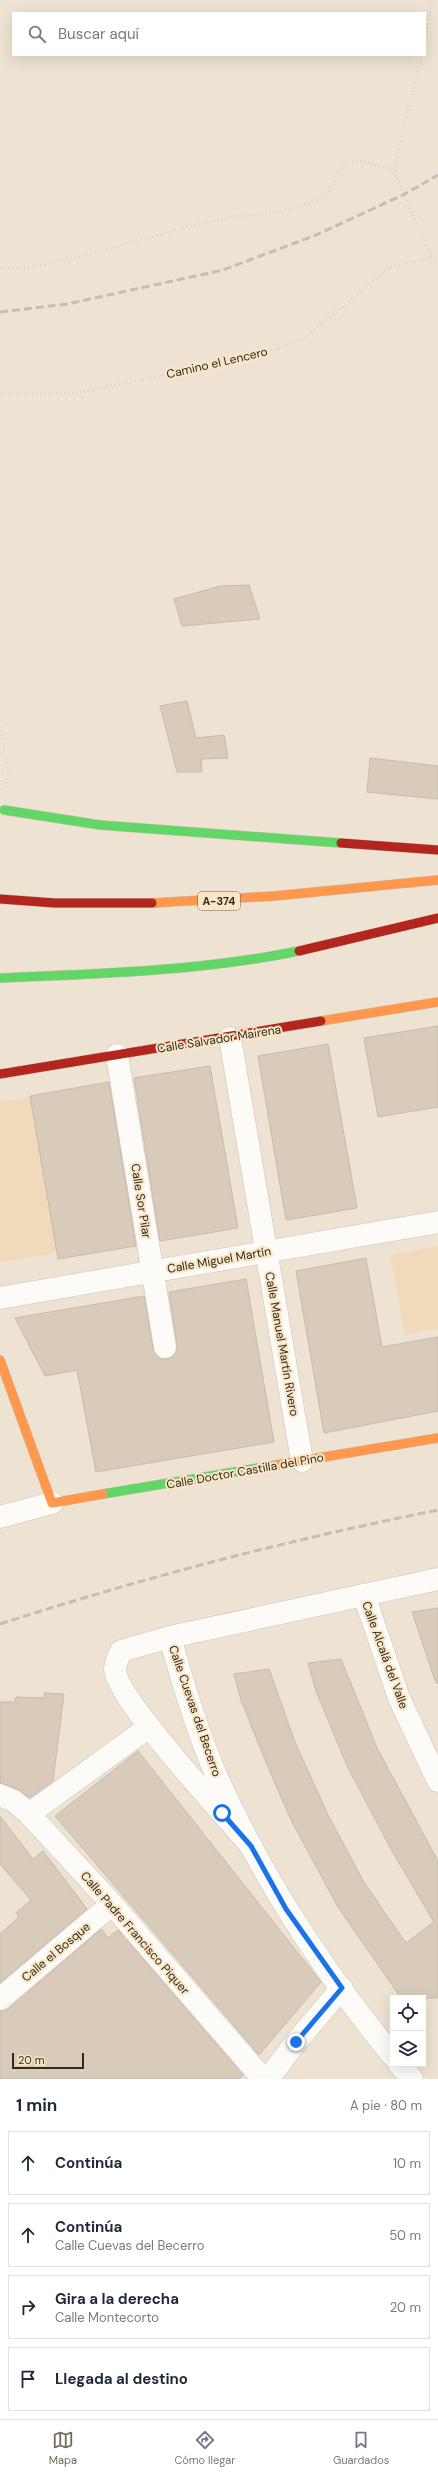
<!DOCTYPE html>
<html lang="es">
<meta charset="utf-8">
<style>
:root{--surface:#fff;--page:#f6f6f7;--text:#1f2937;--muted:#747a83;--line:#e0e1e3;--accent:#746b5d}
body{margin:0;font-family:"DM Sans",sans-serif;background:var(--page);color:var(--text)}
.controls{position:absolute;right:12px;bottom:12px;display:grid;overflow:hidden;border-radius:0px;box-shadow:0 4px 16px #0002}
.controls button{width:36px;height:36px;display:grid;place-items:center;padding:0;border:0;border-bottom:1px solid var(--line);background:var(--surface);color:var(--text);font:20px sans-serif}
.scale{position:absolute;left:12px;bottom:10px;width:72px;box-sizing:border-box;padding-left:4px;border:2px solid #322a1e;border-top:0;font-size:11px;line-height:14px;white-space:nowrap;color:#322a1e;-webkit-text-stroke:3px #fae6c6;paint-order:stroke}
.stop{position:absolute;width:12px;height:12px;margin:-9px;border:3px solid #1a73e8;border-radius:50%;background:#fff}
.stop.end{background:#1a73e8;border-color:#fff;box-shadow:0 1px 4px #0008}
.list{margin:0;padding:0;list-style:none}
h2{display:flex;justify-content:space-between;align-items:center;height:52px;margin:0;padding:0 16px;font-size:17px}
h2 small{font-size:13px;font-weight:400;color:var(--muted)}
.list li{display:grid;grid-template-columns:26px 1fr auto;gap:12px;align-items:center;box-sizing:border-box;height:64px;margin:0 8px 8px;padding:0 8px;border:1px solid var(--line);border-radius:0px}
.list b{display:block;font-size:15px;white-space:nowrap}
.list p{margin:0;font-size:13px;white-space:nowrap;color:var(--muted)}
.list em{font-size:13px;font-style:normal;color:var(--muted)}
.icon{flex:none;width:22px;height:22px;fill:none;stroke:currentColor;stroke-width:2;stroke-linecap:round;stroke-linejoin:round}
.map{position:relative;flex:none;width:438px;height:2079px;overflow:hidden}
.search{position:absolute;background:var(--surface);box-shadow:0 4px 16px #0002;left:12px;right:12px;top:12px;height:44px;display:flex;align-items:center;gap:10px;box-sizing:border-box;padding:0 14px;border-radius:0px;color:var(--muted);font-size:15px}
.sheet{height:340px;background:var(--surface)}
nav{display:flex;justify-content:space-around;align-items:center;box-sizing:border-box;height:56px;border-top:1px solid var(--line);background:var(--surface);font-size:11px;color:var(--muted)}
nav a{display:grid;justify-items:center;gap:2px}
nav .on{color:var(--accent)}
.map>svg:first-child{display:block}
.green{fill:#f0dab9}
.building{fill:#d8cbb9;stroke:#c4bbae}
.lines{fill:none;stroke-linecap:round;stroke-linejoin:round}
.street-casing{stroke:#cbc2b5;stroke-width:23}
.fast-casing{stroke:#cbc2b5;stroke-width:10}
.slow-casing{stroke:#cbc2b5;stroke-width:10}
.jam-casing{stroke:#cbc2b5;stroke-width:10}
.path{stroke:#d4d2cd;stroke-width:2.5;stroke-dasharray:1 3;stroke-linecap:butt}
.street{stroke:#fcfbf8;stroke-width:22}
.fast{stroke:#63d668;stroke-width:9}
.slow{stroke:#ff974d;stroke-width:9}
.jam{stroke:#b3261e;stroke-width:9}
.rail{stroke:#c2beba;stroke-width:3;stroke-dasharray:8 4;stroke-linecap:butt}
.route{stroke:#1a73e8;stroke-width:5}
.labels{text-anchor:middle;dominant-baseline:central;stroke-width:4;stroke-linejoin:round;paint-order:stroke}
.shield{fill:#fae6c6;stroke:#6e6250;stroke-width:1}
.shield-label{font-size:11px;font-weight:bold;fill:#322a1e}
.street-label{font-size:12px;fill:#322a1e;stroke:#fae6c6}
</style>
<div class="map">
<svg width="438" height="2079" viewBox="0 0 438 2079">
<rect width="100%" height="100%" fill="#eee3d2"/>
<g class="green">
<polygon points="30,1097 57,1253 0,1262 0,1102"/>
<polygon points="438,1246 438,1328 405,1335 390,1255"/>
</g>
<g class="building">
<polygon points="249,585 260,619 182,626 174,599 220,586"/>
<polygon points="187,701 196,738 224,735 228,758 201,759 202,772 177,772 160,706"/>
<polygon points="370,758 438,766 438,799 367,792"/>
<polygon points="438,1026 438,1107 378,1117 364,1038"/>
<polygon points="328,1044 357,1208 286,1220 258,1056"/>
<polygon points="210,1066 238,1228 160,1241 134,1078"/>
<polygon points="109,1082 136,1246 58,1259 30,1096"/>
<polygon points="366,1258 382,1347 438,1337 438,1411 324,1433 296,1271"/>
<polygon points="246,1279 274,1442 96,1472 77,1370 45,1376 15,1318 144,1296 153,1349 160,1359 167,1359 173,1356 177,1345 169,1292"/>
<polygon points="438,1608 438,1683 436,1683 412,1612"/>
<polygon points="341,1659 377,1748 438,1861 438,1998 401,1998 338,1907 292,1822 265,1760 241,1700 234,1674 269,1669 295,1742 328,1815 365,1884 406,1943 434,1922 392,1851 348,1768 316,1691 308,1663"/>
<polygon points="44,1693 64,1694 53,1781 31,1797 28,1797 19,1790 0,1783 0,1702 15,1702 16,1697 44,1698"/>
<polygon points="138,1751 321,1982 259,2055 55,1816"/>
<polygon points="0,1816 33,1859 43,1851 87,1909 0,1983 0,1934 19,1917 16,1913 31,1900 0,1864"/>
<polygon points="101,1929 108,1938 118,1930 243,2075 239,2079 0,2079 0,2011 8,2009"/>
</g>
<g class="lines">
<g class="street-casing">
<g id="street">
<polyline points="230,1038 302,1461"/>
<polyline points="117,1055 165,1347"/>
<polyline points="0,1298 438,1222"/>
<polyline points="0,1517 52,1503"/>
<polyline points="364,1595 399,1698 438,1781"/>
<path d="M170,1637C183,1684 197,1731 216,1775C261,1876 323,1971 393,2056"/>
<polyline points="0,1795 14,1801 29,1814 112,1904 263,2079"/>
<polyline points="29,1814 149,1727"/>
<path d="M251,1846C227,1818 115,1697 115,1669C115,1664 119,1656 121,1651L170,1637L438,1579"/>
<polyline points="0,1999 112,1904"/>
<polyline points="399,2064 412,2079"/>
<polyline points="268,2079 296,2042 342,1988"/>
</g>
</g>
<g class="fast-casing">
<g id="fast">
<polyline points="4,810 100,825 341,843"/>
<path d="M0,978C100,974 200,971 299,951"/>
<polyline points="103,1494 270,1466"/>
</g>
</g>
<g class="slow-casing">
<g id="slow">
<polyline points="152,903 274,896 438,880"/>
<polyline points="321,1021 438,1002"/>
<polyline points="0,1360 52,1503 103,1494"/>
<polyline points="270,1466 438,1438"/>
</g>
</g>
<g class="jam-casing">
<g id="jam">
<polyline points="341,843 438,850"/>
<polyline points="0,899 55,903 152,903"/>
<polyline points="299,951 438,918"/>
<polyline points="0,1074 321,1021"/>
</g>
</g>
<g class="path">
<polyline points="425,40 432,0"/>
<polyline points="422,55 393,170 432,258"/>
<polyline points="0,268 32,267 82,256 198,224 237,216 281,212 323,198 333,186 339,171 349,162 363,161 393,170"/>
<polyline points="0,394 77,393 261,355 305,338 390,267 432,258 438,260"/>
<polyline points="0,727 8,771 6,788"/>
</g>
<use href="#street" class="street"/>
<use href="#fast" class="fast"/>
<use href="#slow" class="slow"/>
<use href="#jam" class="jam"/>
<g class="rail">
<polyline points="0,312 67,304 223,270 316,235 403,195 438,175"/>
<path d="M0,1624C146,1577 288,1540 438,1510"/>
</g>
</g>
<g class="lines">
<polyline class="route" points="222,1813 251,1846 286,1909 342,1988 296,2042"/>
</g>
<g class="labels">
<rect class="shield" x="198" y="892" width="42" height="18" rx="3"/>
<g class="shield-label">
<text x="219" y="901">A-374</text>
</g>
<g class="street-label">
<text transform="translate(217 363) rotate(-13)">Camino el Lencero</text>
<text transform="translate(219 1039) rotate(-9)">Calle Salvador Mairena</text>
<text transform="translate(141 1201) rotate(81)">Calle Sor Pilar</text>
<text transform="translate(219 1260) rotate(-10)">Calle Miguel Martín</text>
<text transform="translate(282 1344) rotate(80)">Calle Manuel Martín Rivero</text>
<text transform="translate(245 1471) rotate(-10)">Calle Doctor Castilla del Pino</text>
<text transform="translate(385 1655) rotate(70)">Calle Alcalá del Valle</text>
<text transform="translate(195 1711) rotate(71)">Calle Cuevas del Becerro</text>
<text transform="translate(135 1933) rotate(49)">Calle Padre Francisco Piquer</text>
<text transform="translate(56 1952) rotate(-40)">Calle el Bosque</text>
</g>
</g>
</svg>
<div class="controls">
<button><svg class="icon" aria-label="locate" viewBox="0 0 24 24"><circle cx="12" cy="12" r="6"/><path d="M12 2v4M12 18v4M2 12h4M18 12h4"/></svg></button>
<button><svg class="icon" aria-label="layers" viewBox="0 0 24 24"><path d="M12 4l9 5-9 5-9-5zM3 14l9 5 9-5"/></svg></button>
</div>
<div class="scale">20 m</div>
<div class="stop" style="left:222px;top:1813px"></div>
<div class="stop end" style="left:296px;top:2042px"></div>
<div class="search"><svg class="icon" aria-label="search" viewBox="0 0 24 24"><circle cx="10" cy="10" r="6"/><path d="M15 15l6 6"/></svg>Buscar aquí</div>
</div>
<section class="sheet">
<h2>1 min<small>A pie · 80 m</small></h2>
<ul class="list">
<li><svg class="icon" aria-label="ahead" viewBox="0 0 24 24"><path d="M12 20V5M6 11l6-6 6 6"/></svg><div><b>Continúa</b></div><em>10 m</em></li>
<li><svg class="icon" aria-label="ahead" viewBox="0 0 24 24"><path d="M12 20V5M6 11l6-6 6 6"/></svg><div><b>Continúa</b><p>Calle Cuevas del Becerro</p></div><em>50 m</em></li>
<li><svg class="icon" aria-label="right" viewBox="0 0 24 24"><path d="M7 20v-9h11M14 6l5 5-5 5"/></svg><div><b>Gira a la derecha</b><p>Calle Montecorto</p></div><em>20 m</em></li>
<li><svg class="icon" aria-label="arrive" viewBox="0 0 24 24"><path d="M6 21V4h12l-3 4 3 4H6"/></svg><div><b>Llegada al destino</b></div></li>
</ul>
</section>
<nav>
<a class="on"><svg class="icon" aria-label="map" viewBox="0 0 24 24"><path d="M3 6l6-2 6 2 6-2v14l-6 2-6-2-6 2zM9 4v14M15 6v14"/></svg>Mapa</a>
<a><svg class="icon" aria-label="directions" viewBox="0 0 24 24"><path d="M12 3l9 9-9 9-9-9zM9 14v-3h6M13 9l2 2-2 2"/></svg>Cómo llegar</a>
<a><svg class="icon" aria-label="saved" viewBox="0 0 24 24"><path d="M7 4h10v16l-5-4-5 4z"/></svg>Guardados</a>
</nav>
